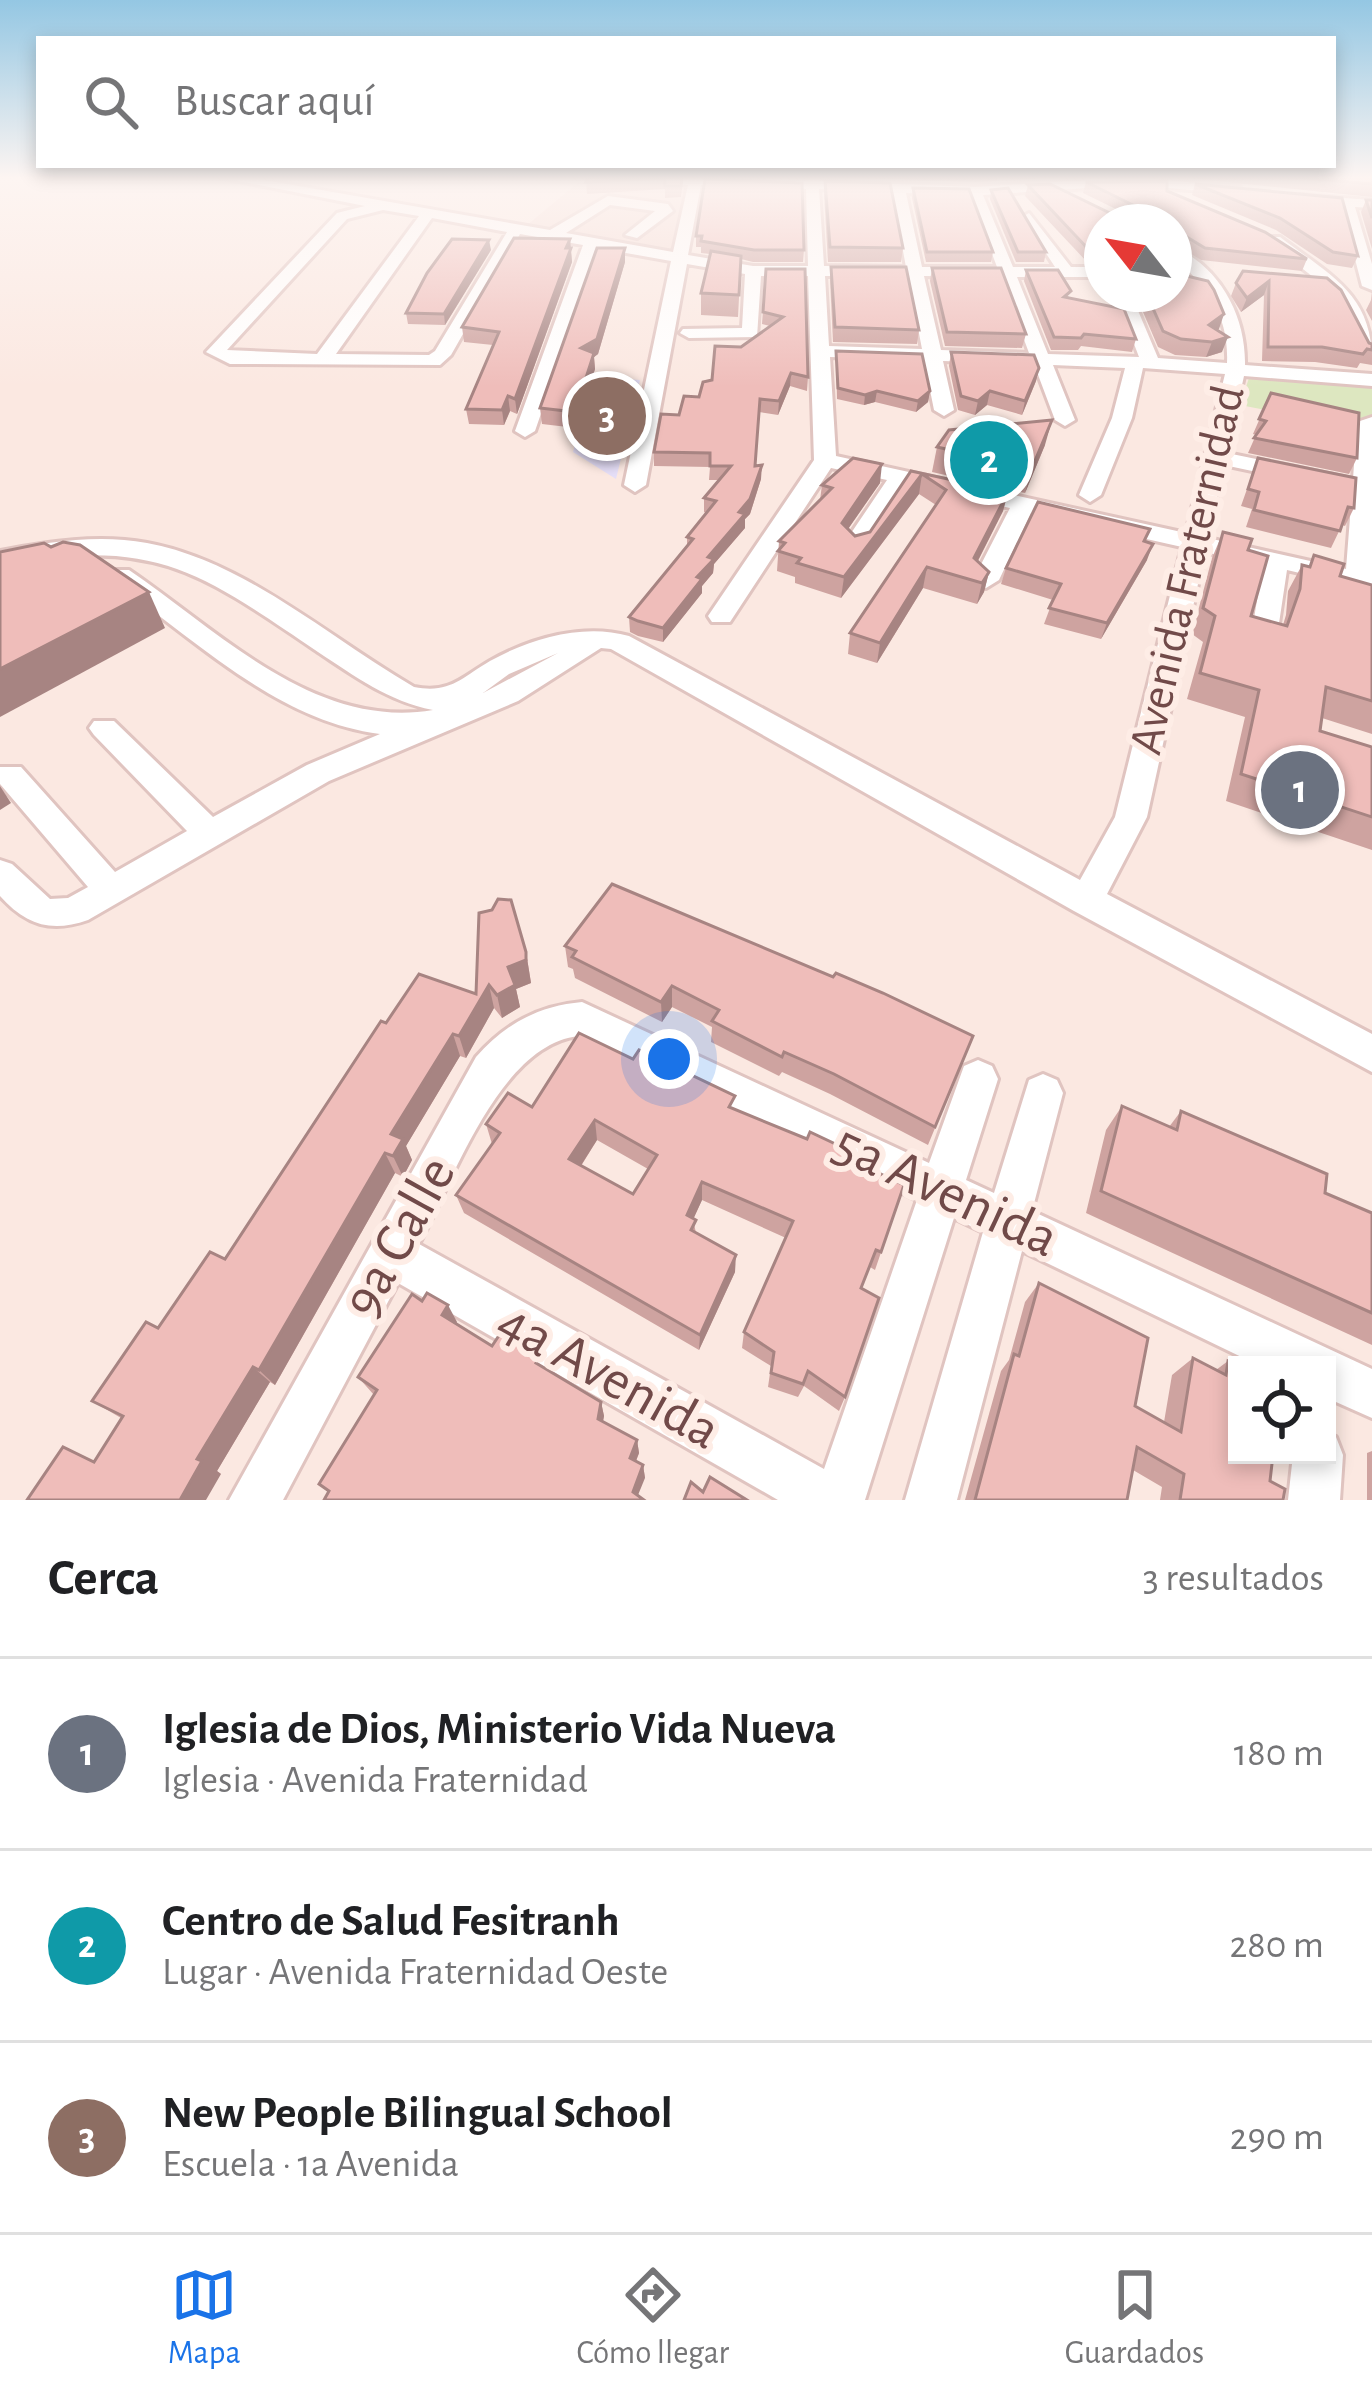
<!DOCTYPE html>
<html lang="es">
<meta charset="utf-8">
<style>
:root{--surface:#fff;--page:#f2f2f2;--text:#202124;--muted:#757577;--line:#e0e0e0;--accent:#1a73e8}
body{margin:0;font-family:"Alegreya Sans",sans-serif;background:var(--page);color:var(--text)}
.controls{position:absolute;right:36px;bottom:36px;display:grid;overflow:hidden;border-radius:0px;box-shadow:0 6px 18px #0003}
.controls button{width:108px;height:108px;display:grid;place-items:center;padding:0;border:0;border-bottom:3px solid var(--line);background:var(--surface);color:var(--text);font:60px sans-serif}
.compass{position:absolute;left:1084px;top:204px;width:108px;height:108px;border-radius:50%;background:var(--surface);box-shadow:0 6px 18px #0003;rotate:301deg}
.you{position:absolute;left:669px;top:1059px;width:42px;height:42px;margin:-30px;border:9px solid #fff;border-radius:50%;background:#1a73e8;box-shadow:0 0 0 18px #1a73e833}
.badge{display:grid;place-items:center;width:78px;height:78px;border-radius:50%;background:var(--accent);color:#fff;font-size:39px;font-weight:700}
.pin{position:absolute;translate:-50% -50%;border:6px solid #fff;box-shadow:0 3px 12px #0006}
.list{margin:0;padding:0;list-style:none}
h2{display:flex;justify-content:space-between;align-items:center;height:156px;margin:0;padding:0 48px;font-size:51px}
h2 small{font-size:39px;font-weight:400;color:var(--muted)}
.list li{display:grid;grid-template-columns:78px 1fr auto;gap:36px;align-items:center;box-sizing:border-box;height:192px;padding:0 48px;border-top:3px solid var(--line)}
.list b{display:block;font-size:45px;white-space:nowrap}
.list p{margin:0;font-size:39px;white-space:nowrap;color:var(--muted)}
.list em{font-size:39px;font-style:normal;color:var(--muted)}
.icon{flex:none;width:66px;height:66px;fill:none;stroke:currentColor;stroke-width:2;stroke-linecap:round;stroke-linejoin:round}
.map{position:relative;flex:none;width:1372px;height:1500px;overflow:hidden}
.search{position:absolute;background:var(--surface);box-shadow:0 6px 18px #0003;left:36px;right:36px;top:36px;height:132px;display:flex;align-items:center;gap:30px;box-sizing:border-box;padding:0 42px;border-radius:0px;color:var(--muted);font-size:45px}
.sheet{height:732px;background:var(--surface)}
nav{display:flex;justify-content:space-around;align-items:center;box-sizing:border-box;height:168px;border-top:3px solid var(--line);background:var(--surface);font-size:33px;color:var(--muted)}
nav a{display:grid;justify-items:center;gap:6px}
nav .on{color:var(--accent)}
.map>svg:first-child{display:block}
.residential{fill:#f4dad3}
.education{fill:#e5def7}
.green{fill:#dde7c0}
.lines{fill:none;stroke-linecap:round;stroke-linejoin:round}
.stream{stroke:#9dd4cb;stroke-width:3}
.minor-casing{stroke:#e0c4c0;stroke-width:6}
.minor{fill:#fff;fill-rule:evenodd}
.wall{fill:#cea3a0;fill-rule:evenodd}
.shaded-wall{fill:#a78482}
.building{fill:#efbdba;stroke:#a78482;stroke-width:3;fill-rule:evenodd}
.labels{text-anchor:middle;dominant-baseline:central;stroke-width:12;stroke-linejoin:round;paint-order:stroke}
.street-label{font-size:48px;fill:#714a49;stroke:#feede6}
.near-street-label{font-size:57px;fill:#714a49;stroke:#feede6}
</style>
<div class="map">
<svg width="1372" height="1500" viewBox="0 0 1372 1500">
<rect width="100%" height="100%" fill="#fbe8e1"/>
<polygon class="residential" points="580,181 687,184 673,251 526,226"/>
<polygon class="education" points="593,377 640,380 616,479 573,452"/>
<polygon class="green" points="1257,375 1372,385 1372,420 1363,419 1362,429 1240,405 1249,378"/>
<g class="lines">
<polyline class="stream" points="0,178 17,177"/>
<g class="minor-casing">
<g id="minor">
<path d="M218,177H247L550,230L608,196L668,204L673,211L637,238L625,235L655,211L610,205L566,233L673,252L688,185L575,177L806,181L805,177H819V181L975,187L1134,177L1240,187L1235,194L1134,185L983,195L1013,267H1055L1022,217L1029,213L1071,267H1102V277H1017L1048,354L1139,357L1115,294H1131L1158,358L1227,363C1229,318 1209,286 1174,259V247C1220,267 1246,316 1245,365L1372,374V386L1244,376L1227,453L1353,479L1357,422L1372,417V590L1287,570L1278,630L1265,638L1252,630L1263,565L1205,552L1147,817L1107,894L1372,1034V1072L1074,911L611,649L601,648L518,701L329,781L88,920C51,933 26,925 0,896V860L12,864L50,899L68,898L88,887L0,784V767H21L115,872L187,831L94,735L89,728L94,721H114L213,817L307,765L380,734C276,721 194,638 111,580L108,575L111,570H129C220,632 315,730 433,710C388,701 356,677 318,652C195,568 153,538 0,565V551C48,542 98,534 147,543C245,561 329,638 414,687C450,694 461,678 490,661C531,638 584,623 629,636L1080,880L1115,817L1182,547L1031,513L999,580L986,588L973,580L1010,508L906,485L863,550L855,552L843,545L887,480L831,468L730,622H712L708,616L814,460L808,276H761L757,337L689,338L680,333L683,329L742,328L745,274L687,264L646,485L635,492L624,485L671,261L598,248L535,431L525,437L515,431L583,245L520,234L451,355L440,365L230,364L206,352L337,213L365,206ZM701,185L806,189L808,266H753L688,255ZM819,189L892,192L906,267L824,266ZM906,193L970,195L997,267H922ZM383,210L419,216L317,354L227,350L347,219ZM432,218L507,232L435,351L429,355L336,354ZM825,276H908L922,349L829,346ZM924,276L1001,277L1029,353L941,350ZM830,357L924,360L934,410L944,416L954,410L943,361L1034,364L1055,420L1065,426L1075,420L1053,365L1125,368L1112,418L1079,495L1090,502L1101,495L1132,418L1143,368L1225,374L1186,533L836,456ZM1224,465L1352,492L1346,569L1208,538ZM558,653L483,693L509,674Z"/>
<polygon points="1301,195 1372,200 1372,208 1355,207 1372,264 1372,290 1362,286 1341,205 1301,201"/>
<path d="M1270,237H1280C1328,274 1372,293 1372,360L1363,354L1341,299L1270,243Z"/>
<path d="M582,1002L929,1163L964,1066L978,1060L992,1066L998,1079L966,1180L994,1193L1029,1080L1043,1074L1057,1080L1063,1093L1032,1211L1372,1369V1418L1327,1398V1365H1258L1022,1251L957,1500H905L983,1232L954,1218L865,1500H778L398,1283L283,1500H229L476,1057C505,1024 538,1006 582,1002ZM579,1036L917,1200L824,1469L419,1244C453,1180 500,1044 579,1036Z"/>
<polygon points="1327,1433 1336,1437 1343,1455 1340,1500 1288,1500 1293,1455 1327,1455"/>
</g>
</g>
<use href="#minor" class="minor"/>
</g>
<g class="wall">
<polygon points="589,177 682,177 682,189 681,197 665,198 665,189 587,194 586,182"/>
<polygon points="832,177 997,177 997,181 975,182"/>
<polygon points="1007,177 1063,177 1011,180"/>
<polygon points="1178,177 1372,177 1372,197"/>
<polygon points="825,181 903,248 901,262 828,262 824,194"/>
<polygon points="1086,182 1167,191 1307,259 1302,271 1201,260 1174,243 1102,222 1102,249 1097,248 1094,262 1087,262 1025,196 1028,185 1114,215 1128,215 1083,193"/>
<polygon points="1195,184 1342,198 1358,256 1352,268 1327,264 1276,230 1192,195"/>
<polygon points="913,188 993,252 991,262 926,262 912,198"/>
<polygon points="991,190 1046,252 1044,262 1016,262 990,199"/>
<polygon points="1366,200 1372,200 1372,249 1361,212"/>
<polygon points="696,236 804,250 803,262 753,262 741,259 738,317 701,315 701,293 710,254 701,253 701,247 696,247"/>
<polygon points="570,239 572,262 517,414 510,411 504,425 469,424 466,409 493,345 464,342 462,327"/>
<polygon points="625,248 625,262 598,354 594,357 595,369 576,428 542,424 540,408"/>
<polygon points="491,250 445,325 408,324 406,313"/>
<polygon points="831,267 919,330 917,344 833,342 830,280"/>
<polygon points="932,268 1026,334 1022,348 945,346 930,281"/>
<polygon points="766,269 808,377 807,391 790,386 778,415 759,412 755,466 761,479 750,514 745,519 745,528 714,564 713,573 702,586 702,593 663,642 638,636 630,632 629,617 687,545 687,537 706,513 704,512 704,498 719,480 709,480 710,467 654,466 654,452 679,415 699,397 741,347 770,326 762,324"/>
<polygon points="1026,270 1136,339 1132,352 1081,346 1078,350 1051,350 1024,281"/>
<polygon points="1327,278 1369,343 1372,344 1372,365 1360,363 1357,368 1315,362 1262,361 1264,295 1241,312 1231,296 1236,283"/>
<polygon points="1372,291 1372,321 1366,310 1371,300"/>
<polygon points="1148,297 1224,314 1217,330 1222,352 1206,357 1175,355 1158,347 1143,312"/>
<polygon points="836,351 930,391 928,402 916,412 875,402 864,405 837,399"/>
<polygon points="951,352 1039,368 1036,381 1022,415 987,405 975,415 958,410 949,366"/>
<polygon points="1271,393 1357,458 1349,474 1248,453 1256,435 1253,434"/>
<polygon points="1045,445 1025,493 932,472 937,447"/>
<polygon points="1258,458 1354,508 1345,526 1342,525 1331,548 1246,527 1252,509 1241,506"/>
<polygon points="911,471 1008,492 1003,511 978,561 989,572 984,592 977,604 923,588 877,663 848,654 850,633 936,505 919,494 841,598 795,583 795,577 777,571 779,541 820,500 822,485 880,483 848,529 855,536 870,532"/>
<polygon points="1223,532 1248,550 1251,616 1283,625 1286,615 1288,591 1302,565 1309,566 1314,555 1340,576 1372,585 1372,734 1322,718 1320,731 1372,747 1372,850 1226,801 1245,717 1187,699 1203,642 1192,634 1212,558"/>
<polygon points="1146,542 1147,560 1101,639 1044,624 1053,600 1001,584 1006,568"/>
<polygon points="565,946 973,1036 928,1145 830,1094 782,1072 779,1076 711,1042 712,1027 672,1007 662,1022 575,978 573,969 568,967"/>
<polygon points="526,952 531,983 516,989 520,1007 502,1018 494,1008 466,1058 460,1056 406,1146 412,1160 403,1177 395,1173 275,1385 270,1382 217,1471 221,1474 94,1462 121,1418 92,1401 158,1328 225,1259 386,1023 476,994"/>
<polygon points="1122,1106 1169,1127 1181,1111 1325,1193 1372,1213 1372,1345 1086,1213 1106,1130"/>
<path d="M532,1107L734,1109L904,1185L875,1270L870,1267L861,1288L845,1397L839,1411L804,1386L798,1397L768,1387L771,1366L742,1348L744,1332L786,1238L702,1200L693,1219L696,1233L735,1272L699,1350L464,1213L456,1195L492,1144L486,1124ZM597,1140L648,1169L633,1194L581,1166Z"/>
<polygon points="1039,1283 1135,1406 1164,1422 1172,1375 1193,1358 1216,1370 1228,1361 1270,1481 1283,1500 1160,1500 1162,1487 1133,1470 1127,1500 965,1500 1001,1371 1009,1360 1025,1302"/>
<polygon points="457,1322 456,1324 492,1346 544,1367 601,1402 604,1416 603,1421 637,1440 639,1453 636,1461 643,1465 645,1478 329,1492 374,1395 358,1377"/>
<polygon points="1372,1451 1372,1500 1367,1500 1367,1453"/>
</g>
<g class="shaded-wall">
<polygon points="570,239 572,262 517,414 515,399"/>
<polygon points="489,240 491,250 445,325 444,314"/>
<polygon points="625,248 625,262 598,354 594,357 595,369 576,428 575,412 581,348"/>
<polygon points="1269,281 1264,295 1241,312 1247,298"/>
<polygon points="1224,314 1219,329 1204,340 1209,325"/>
<polygon points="1228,337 1222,352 1206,357 1212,342"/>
<polygon points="1039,368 1036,381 1022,415 1025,401"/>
<polygon points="791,373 790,386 778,415 779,401"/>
<polygon points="877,391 875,402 864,405 865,395"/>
<polygon points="930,391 928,402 916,412 918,401"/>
<polygon points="990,391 987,405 975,415 978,401"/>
<polygon points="508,396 510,411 504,425 502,410"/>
<polygon points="1052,420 1045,445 1025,493 1032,468"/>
<polygon points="882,464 880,483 839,542 842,523"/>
<polygon points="762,465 761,479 750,514 745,519 745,528 714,564 713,573 702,586 702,593 663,642 663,628 697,577 708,557 739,512"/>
<polygon points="922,474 919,494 841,598 844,577"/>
<polygon points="1008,492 1003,511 969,578 974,558"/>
<polygon points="1153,544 1147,560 1101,639 1107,623"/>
<polygon points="927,567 923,588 877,663 880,643"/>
<polygon points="989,572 984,592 977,604 982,583"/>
<polygon points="149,592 165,628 0,717 0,669"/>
<polygon points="0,786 11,803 0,810"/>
<polygon points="526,952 531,983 516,989 520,1007 502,1018 497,995 508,967"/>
<polygon points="489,985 494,1008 466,1058 459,1036"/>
<polygon points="672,986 672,1007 662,1022 661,1002"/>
<polygon points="453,1034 460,1056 406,1146 412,1160 403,1177 393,1156 391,1134"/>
<polygon points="595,1120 597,1140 573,1178 569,1159"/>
<polygon points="385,1153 395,1173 275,1385 259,1370"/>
<polygon points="702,1182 702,1200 687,1233 687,1215"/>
<polygon points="736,1255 735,1272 699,1350 700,1335"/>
<polygon points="448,1305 457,1322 451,1332 442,1315"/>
<polygon points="253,1367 270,1382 217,1471 221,1474 206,1500 180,1500 197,1459"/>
<polygon points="601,1402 604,1416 601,1432 598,1419"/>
<polygon points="637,1440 639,1453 632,1471 630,1458"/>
<polygon points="643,1465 645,1478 636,1500 633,1492"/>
</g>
<g class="building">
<polygon points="589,177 682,177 681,186 665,186 665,178 586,182"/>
<polygon points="1297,177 1372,177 1372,184"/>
<polygon points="705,179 802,183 804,250 754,250 701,241 702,236 696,236"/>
<polygon points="825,181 890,183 903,248 830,247"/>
<polygon points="1167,181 1167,191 1265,232 1307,259 1205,248 1177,231 1174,242 1174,222 1102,222 1102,237 1099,236 1097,251 1090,251 1028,185 1050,184 1114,215 1135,215 1137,207 1086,182"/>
<polygon points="1195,184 1342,198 1358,256 1333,252 1280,218"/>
<polygon points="913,188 969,189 993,252 927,252"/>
<polygon points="1008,188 1046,252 1018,252 991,190"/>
<polygon points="1366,200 1372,200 1372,218"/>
<polygon points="514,238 570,239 566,248 571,248 515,399 508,396 502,410 466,409 499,332 462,327"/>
<polygon points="452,239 489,240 444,314 406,313 427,273"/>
<polygon points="597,248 625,248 597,339 581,348 594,353 575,412 540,408"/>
<polygon points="711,251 741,256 739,295 701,293"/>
<polygon points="831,267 906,267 919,330 835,327"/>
<polygon points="932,268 1001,268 1026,334 947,332"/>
<polygon points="766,269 805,269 808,377 791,373 779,401 760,399 755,466 762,465 750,499 739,512 745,514 708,557 714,559 697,577 702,579 663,628 638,621 629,617 693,539 687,537 716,501 704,498 731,466 710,466 710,453 654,452 661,414 679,415 684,396 699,397 703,382 712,380 715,346 741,347 783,317 763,312"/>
<polygon points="1026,270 1058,270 1071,291 1064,297 1124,309 1136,339 1084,334 1081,338 1054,337"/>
<polygon points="1243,271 1327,278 1341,290 1369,343 1372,344 1372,350 1367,349 1363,354 1322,347 1268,347 1269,281 1247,298 1236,283"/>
<polygon points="1174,273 1208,281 1214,290 1224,314 1209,325 1228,337 1212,342 1181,339 1163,331 1148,297 1152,294 1174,294"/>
<polygon points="836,351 922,354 930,391 918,401 877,391 865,395 838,388"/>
<polygon points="951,352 1034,355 1039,368 1025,401 990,391 978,401 961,396"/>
<polygon points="1271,393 1359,413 1357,458 1254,438 1266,421 1259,419"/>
<polygon points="1052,420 1032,468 937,447 949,430"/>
<polygon points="853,458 882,464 842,523 855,536 870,532 911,471 1008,492 974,558 989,572 982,583 927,567 880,643 850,633 946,490 922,474 844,577 797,563 801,558 778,551 785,543 779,541 832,488 822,485"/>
<polygon points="1258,458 1356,478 1354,508 1348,507 1340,531 1254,510 1259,492 1248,489"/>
<polygon points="1038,502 1150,529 1144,541 1153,544 1107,623 1049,608 1061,584 1006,568"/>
<polygon points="1223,532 1252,539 1248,550 1268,556 1251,616 1287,626 1300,589 1302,565 1310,567 1314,555 1344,564 1340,576 1372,585 1372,701 1326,687 1320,731 1372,747 1372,817 1241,774 1259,690 1200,673 1215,616 1203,608"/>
<polygon points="63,542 80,545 149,592 0,669 0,552 44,543 51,547"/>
<polygon points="612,884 833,977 836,973 883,993 973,1036 935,1127 834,1074 784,1052 782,1057 712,1021 719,1010 672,986 661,1002 572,957 576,951 565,946"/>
<polygon points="498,899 511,900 526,952 526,960 508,967 515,985 497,995 489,985 459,1036 453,1034 391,1134 403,1139 393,1156 385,1153 259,1370 253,1367 197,1459 202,1461 180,1500 27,1500 63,1447 94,1462 123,1416 92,1401 146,1322 158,1328 210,1252 225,1259 381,1021 386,1023 419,974 476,994 479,913 492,910"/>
<path d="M579,1033L633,1059L639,1050L735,1096L729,1107L807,1139L810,1132L867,1159L864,1166L904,1185L881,1252L876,1250L861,1288L879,1298L845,1397L808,1371L803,1384L771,1373L774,1352L744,1332L793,1221L702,1182L687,1215L696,1220L691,1230L736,1255L700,1335L456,1195L500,1133L486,1124L508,1093L532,1107ZM595,1120L657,1155L633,1194L569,1159Z"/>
<polygon points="1122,1106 1177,1130 1181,1111 1327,1174 1325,1193 1372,1213 1372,1313 1101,1191"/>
<polygon points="1039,1283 1148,1338 1135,1406 1181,1432 1193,1358 1226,1375 1228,1361 1237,1366 1237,1455 1273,1455 1270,1481 1285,1489 1283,1500 1180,1500 1184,1474 1137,1447 1127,1500 975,1500 1014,1354 1019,1356"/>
<polygon points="427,1293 448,1305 442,1315 492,1346 500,1334 540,1357 536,1363 601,1402 598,1419 637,1440 630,1458 643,1465 633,1492 644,1500 324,1500 329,1491 319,1484 377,1390 358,1377 412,1294 422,1301"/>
<polygon points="710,1477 747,1500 684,1500 691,1482 703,1492"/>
</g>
<linearGradient id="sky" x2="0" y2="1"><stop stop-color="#94c7e3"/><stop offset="0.46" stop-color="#fdf5f2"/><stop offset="1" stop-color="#fdf5f2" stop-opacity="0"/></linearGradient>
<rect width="1372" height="387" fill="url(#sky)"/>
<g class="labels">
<g class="street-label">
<text transform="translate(1188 570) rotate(-77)">Avenida Fraternidad</text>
</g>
<g class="near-street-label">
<text transform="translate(946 1191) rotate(25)">5a Avenida</text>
<text transform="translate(399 1237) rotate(-61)">9a Calle</text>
<text transform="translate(609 1376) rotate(29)">4a Avenida</text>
</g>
</g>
</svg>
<div class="controls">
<button><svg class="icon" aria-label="locate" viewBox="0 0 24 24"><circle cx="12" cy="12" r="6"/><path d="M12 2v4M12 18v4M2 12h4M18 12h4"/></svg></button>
</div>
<svg class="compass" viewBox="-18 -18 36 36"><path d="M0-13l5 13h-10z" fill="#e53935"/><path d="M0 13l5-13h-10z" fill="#757577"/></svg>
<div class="you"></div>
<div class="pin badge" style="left:1300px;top:790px;background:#6b7280">1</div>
<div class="pin badge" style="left:989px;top:460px;background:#0f9aa8">2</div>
<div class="pin badge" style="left:607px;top:416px;background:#8d6e63">3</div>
<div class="search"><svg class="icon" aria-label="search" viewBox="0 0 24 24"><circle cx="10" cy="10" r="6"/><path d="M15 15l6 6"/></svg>Buscar aquí</div>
</div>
<section class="sheet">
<h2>Cerca<small>3 resultados</small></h2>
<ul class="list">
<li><span class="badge" style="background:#6b7280">1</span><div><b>Iglesia de Dios, Ministerio Vida Nueva</b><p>Iglesia · Avenida Fraternidad</p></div><em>180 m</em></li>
<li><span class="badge" style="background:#0f9aa8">2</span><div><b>Centro de Salud Fesitranh</b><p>Lugar · Avenida Fraternidad Oeste</p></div><em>280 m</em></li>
<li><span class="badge" style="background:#8d6e63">3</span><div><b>New People Bilingual School</b><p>Escuela · 1a Avenida</p></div><em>290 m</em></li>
</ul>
</section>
<nav>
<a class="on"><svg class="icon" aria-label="map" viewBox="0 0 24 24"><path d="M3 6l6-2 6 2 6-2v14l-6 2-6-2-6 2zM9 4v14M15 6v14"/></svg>Mapa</a>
<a><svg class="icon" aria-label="directions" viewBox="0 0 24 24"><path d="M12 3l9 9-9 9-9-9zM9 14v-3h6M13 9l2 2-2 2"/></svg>Cómo llegar</a>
<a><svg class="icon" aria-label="saved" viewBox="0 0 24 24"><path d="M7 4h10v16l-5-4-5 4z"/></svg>Guardados</a>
</nav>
